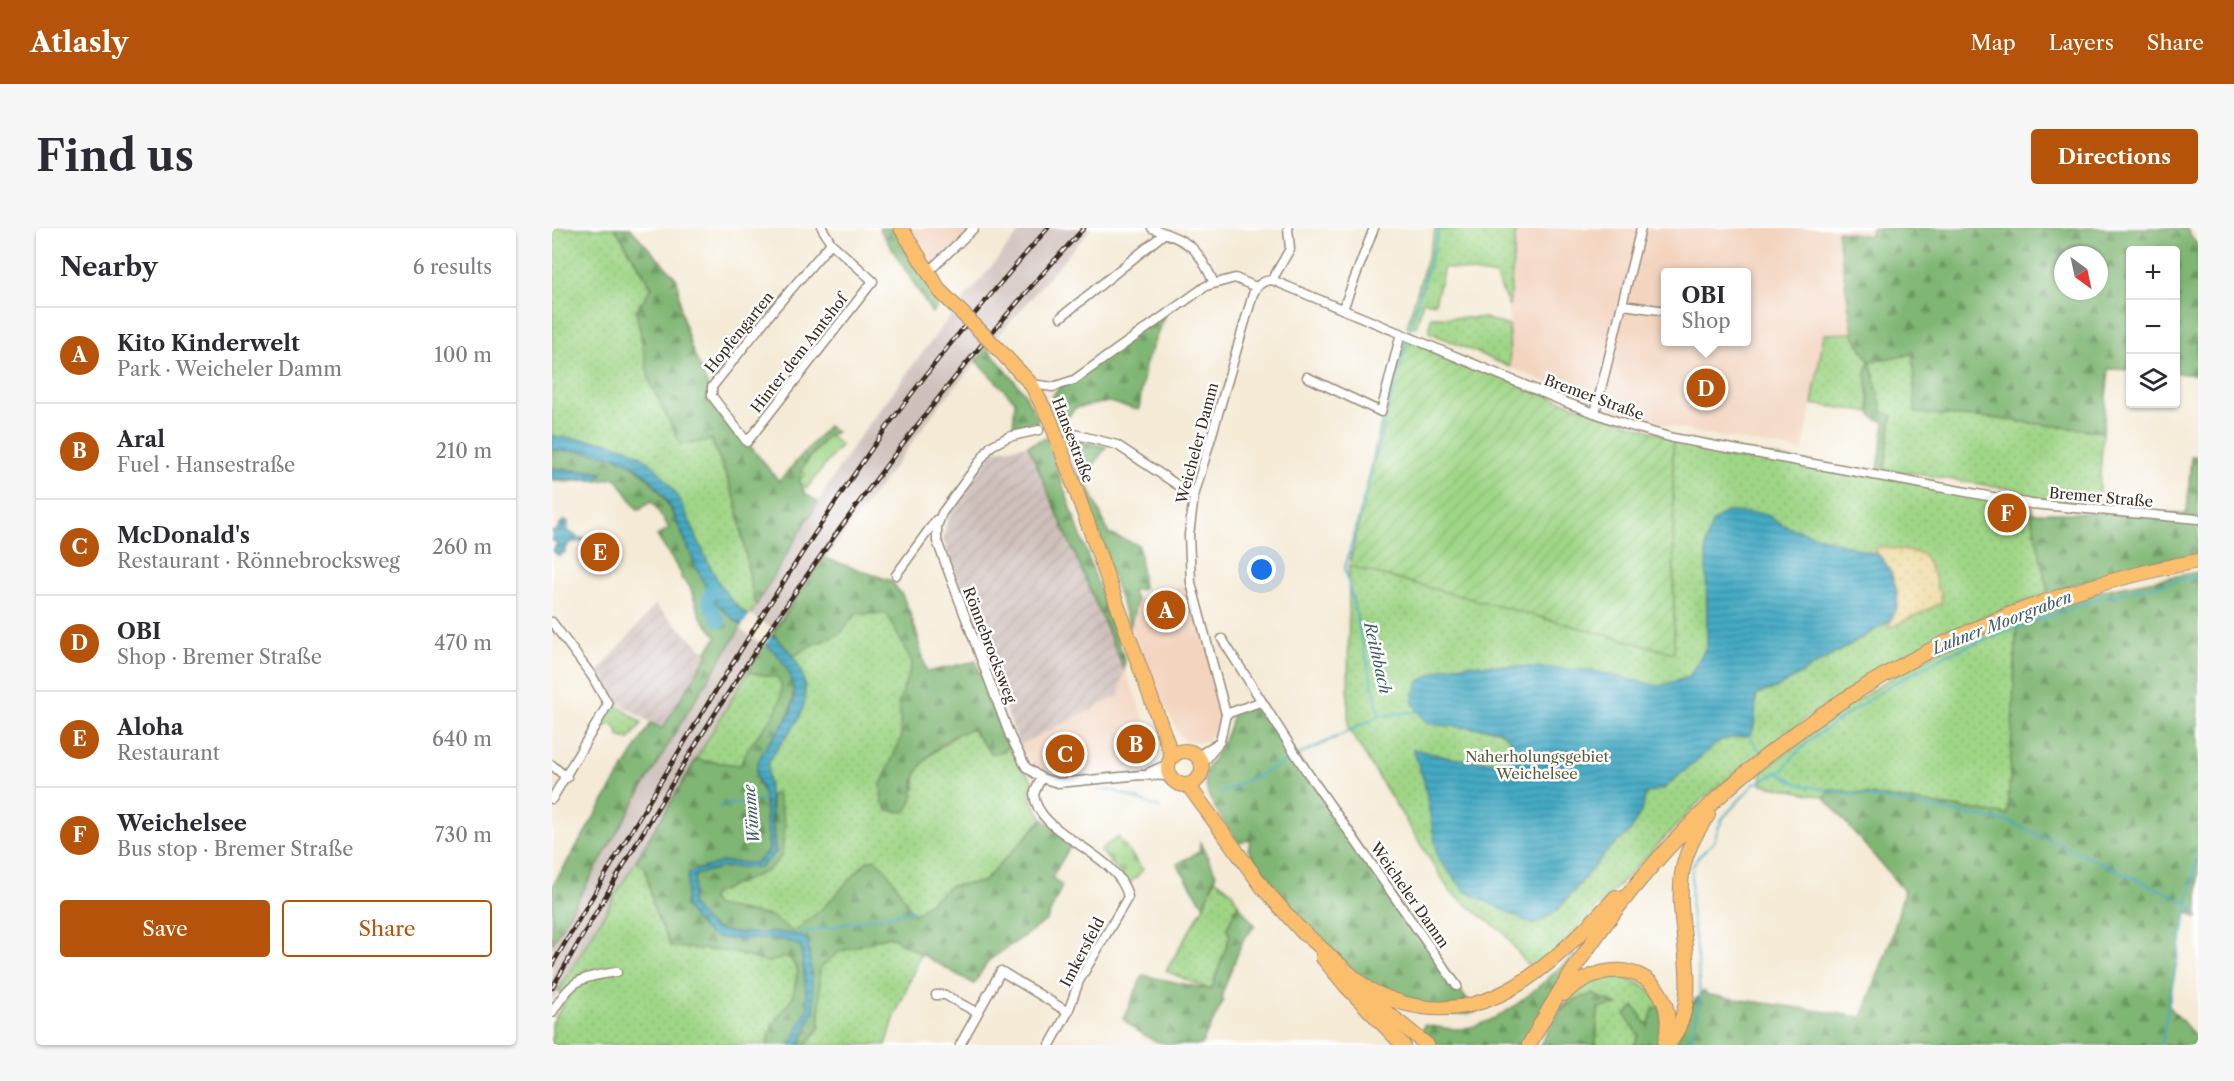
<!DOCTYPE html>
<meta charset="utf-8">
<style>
:root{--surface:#fff;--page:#f7f7f7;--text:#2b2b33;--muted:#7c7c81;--line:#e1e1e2;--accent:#b45309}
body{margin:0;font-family:"Libre Caslon Text",serif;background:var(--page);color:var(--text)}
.controls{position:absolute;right:18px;top:18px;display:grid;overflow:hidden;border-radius:6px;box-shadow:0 2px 4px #0004}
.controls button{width:54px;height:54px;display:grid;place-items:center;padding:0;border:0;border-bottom:2px solid var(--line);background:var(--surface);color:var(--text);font:30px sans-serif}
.compass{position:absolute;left:1502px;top:18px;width:54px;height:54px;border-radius:50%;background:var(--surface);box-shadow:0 2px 4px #0004;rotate:147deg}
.you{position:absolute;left:710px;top:342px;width:21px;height:21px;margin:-15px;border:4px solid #fff;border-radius:50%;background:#1a73e8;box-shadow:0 0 0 9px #1a73e833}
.badge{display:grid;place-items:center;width:39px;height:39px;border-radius:50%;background:var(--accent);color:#fff;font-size:20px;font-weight:700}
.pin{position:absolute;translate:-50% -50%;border:3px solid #fff;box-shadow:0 2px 6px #0006}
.popup{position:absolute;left:1109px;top:40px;width:90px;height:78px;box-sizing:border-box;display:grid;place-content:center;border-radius:6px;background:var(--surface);filter:drop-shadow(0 2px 4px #0005);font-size:20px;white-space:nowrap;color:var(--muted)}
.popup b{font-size:22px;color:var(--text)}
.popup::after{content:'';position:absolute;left:50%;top:100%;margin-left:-12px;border:12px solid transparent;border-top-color:var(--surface)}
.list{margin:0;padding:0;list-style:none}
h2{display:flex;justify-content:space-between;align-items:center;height:78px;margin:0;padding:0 24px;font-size:26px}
h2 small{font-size:20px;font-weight:400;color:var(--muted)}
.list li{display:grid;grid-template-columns:39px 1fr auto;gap:18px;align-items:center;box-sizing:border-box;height:96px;padding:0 24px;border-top:2px solid var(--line)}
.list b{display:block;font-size:22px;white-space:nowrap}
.list p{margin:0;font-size:20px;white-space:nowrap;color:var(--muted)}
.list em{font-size:20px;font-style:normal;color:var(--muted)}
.actions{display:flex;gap:12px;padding:18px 24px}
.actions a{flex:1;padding:14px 0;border:2px solid var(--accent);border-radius:6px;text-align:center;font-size:21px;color:var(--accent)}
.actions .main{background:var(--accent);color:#fff}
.icon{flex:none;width:33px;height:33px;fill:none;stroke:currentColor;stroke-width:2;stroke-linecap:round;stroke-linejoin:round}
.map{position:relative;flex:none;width:1646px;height:817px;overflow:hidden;border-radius:6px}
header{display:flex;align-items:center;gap:36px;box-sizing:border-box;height:84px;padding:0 30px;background:var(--accent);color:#fff}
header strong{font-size:28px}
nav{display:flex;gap:33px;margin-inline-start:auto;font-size:21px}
.intro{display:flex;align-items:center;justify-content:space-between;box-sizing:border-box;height:144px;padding:0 36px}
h1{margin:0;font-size:42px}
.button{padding:15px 27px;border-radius:6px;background:var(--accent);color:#fff;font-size:21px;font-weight:700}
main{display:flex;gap:36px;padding:0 36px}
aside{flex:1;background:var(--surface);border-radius:6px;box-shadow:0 2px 4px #0004}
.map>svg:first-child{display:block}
.built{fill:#f3d4bf;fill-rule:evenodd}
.industrial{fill:url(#industrial-furrows)}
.railway{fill:#cfc0bb}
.grass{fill:url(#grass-dots);stroke:#6d8052;stroke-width:1.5}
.forest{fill:url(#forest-firs);stroke:#5d7048;stroke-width:1.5;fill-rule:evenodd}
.sand{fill:url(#sand-dots);stroke:#94825e;stroke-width:1.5}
.cemetery{fill:url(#cemetery-stones);stroke:#6d8052;stroke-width:1.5}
.garden{fill:url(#garden-furrows);stroke:#6d8052;stroke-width:1.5}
.pitch{fill:#9fd586;stroke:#6d8052;stroke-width:1.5}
.water{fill:url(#water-rules);stroke:#406a71;stroke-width:1.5}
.pier{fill:#f4ead5}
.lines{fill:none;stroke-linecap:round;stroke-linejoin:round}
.stream{stroke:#44aac4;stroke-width:2}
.river{stroke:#44aac4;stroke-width:12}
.street-casing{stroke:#988a7a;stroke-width:11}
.primary-casing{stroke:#988a7a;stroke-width:16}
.street{stroke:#fff;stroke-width:8}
.primary{stroke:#fabe6d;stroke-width:14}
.rail-casing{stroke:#3b2a1e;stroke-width:4.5}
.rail{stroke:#fff;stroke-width:2;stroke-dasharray:7;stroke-linecap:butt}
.primary-bridge-casing{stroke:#988a7a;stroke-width:16;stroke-linecap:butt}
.primary-bridge{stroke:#fabe6d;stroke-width:14}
.labels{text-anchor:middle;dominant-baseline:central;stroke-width:5;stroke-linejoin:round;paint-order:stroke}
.street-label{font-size:15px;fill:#3b2a1e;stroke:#fff}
.park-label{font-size:15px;fill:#595d3d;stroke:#fff}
.water-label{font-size:16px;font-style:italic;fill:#3f5d60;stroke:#fff}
</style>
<header>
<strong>Atlasly</strong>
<nav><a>Map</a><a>Layers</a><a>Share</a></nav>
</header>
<div class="intro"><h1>Find us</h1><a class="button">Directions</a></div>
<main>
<aside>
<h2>Nearby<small>6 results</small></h2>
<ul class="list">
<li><span class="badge">A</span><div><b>Kito Kinderwelt</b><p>Park · Weicheler Damm</p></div><em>100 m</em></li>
<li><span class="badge">B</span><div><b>Aral</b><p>Fuel · Hansestraße</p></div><em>210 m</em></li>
<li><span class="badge">C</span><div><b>McDonald's</b><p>Restaurant · Rönnebrocksweg</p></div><em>260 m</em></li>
<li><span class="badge">D</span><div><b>OBI</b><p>Shop · Bremer Straße</p></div><em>470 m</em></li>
<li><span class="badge">E</span><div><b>Aloha</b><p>Restaurant</p></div><em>640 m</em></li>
<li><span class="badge">F</span><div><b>Weichelsee</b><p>Bus stop · Bremer Straße</p></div><em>730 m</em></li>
</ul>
<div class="actions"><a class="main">Save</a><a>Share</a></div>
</aside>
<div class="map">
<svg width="1646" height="817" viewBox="0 0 1646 817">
<defs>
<pattern id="industrial-furrows" width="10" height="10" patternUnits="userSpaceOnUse" patternTransform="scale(1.5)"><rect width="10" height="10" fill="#cfc0bb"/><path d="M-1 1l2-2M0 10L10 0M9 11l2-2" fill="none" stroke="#b3a5a0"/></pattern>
<pattern id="grass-dots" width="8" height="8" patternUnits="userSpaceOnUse" patternTransform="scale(1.5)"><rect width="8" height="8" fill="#9fd586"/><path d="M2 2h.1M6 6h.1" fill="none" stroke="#8ab773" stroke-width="1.8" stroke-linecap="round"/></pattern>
<pattern id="forest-firs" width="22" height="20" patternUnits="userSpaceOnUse" patternTransform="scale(1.5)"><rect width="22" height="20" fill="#7fb673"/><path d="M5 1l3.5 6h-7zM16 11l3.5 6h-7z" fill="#69945e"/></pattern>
<pattern id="sand-dots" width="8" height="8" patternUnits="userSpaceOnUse" patternTransform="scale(1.5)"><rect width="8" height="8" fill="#eeda9e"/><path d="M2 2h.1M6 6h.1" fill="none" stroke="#cdbb88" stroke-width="1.8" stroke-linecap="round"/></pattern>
<pattern id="cemetery-stones" width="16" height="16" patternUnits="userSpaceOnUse" patternTransform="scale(1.5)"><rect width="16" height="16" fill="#9fd586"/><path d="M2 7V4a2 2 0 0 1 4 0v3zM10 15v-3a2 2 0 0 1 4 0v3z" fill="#8ab773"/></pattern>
<pattern id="garden-furrows" width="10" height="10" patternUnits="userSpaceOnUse" patternTransform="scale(1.5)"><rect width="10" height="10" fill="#9fd586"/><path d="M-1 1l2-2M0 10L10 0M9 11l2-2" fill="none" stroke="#8ab773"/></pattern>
<pattern id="water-rules" width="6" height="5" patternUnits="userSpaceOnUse" patternTransform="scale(1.5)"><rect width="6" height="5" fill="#44aac4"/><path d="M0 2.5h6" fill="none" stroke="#3a8b9f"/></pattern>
</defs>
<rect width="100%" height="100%" fill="#fff"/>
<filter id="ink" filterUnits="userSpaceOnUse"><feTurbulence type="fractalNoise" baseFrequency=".0167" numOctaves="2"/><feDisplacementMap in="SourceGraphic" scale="12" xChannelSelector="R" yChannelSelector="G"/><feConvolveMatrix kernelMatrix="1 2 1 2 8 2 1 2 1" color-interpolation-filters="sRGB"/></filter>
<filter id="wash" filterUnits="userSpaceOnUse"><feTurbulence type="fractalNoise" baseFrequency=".008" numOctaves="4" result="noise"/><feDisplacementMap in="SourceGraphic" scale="24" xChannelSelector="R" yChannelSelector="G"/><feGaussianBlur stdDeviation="1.35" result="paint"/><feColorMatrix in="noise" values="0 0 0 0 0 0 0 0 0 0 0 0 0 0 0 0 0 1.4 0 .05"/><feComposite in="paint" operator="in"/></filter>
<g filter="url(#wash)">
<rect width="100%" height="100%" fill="#f4ead5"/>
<g class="built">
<polygon points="349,0 422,0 375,45"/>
<path d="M964,0H1320L1319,8L1285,3L1301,105L1272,106L1251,223L1142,204L1076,187L958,139L957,79ZM1114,45H1194V114H1114Z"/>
<polygon points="639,355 674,486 654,514 632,514 599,453 578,399 585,372"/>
<polygon points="572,441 603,516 598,530 572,538 572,545 514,550 502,549 483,540 467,517 567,468"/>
</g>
<g class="industrial">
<polygon points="476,217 572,441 567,468 467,517 391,311 398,283 441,223"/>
<polygon points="103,377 156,426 110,502 61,471 45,445"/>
</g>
<polygon class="railway" points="471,0 539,0 388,176 236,383 213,415 0,774 0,716 3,708 127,498 302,216 395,92"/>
<g class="grass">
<polygon points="0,0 63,0 100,60 84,83 159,211 184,273 202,373 205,376 176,419 149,389 137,357 129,350 130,343 118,300 100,272 65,249 14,254 0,252"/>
<polygon points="884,0 964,0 957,79 944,48 892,39 883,75 871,73 864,99 855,98"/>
<polygon points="879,89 932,90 957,98 958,139 877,104"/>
<polygon points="1301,105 1318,133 1361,126 1364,185 1439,190 1551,204 1546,277 1472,269 1466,262 1333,241 1340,187 1331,186 1314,145 1320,184 1260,176 1272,106"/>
<polygon points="1121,210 1479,276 1496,365 1425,392 1260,486 1148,573 982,746 952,705 899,665 796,500 797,338 1122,425"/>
<path d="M272,330L339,353L350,367L358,385L366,409L359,552L364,562C359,536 379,527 396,514C405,507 408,502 420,501L439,525L449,524L457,519L481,554L478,569L491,591L431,654L398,658L338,708L369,726L343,788L334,817H0V795L16,768L6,764L213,415Z"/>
<polygon points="1465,390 1457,587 1278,561 1272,569 1209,556 1210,543 1300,475 1344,447 1387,423"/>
<polygon points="62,475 90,495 77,512 67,508 64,500 57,495 52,501 48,498"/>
<polygon points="663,651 680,664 686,676 675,700 678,708 659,762 614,743 652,678"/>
<path d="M1061,747C1083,751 1098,758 1109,778L1096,798L1073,787L1087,807L1082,817H1044L1046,780L1063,776C1036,764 1032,765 1007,782L1027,759Z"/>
</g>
<g class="forest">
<path d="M63,0H78L125,51L129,84L139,119L160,168L173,188L227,253L276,198L284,204C268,211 250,236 247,254L254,266L266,274L205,376L202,373L184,273L160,212L129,217L98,155L84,83L100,59Z"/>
<polygon points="327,0 342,0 389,75 380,85"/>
<path d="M1320,0H1634L1646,18V147L1624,145V22H1578V142L1557,141L1551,204L1439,190L1363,185L1361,126L1318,133L1331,185L1340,187L1333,241H1326L1333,195L1319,188L1314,145L1317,133L1301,105L1285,3L1319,8ZM1511,27H1547V63H1511Z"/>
<polygon points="613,86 593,138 587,182 557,174 523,180 508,199 497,173 507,159"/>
<polygon points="435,120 471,163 486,191 485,196 479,193 477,196 461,200 463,173 424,133"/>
<path d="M512,209C525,215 540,214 554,219L533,250L557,306L587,317L591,361L579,362L585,372L578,399Z"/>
<polygon points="494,210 573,432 572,441 476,217"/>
<path d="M0,222C20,224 40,221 59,227C123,249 128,320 161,369C168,380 180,390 190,398L127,498L0,716V659L99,495L110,501L156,427L154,424L165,409L149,389L137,357L129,350V345L105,308L117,300L100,273L86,282L64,250L45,253L50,245L0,240Z"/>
<polygon points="1639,228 1646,228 1646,326 1567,342 1496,365 1479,285 1635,285"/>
<path d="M272,330L339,353L350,367L358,385L375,444L424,433L457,519L448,524L439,525L420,502C401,503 369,530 363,550C358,564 366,569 353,584L335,582L330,574L329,557L349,510L347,475L360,435L335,386H304L288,406L254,420L241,429L221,405Z"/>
<polygon points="1646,344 1646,690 1635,684 1616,777 1646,811 1646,817 1123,817 1140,775 1152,763 1156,767 1310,789 1340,709 1352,663 1272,569 1277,561 1456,587 1465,390 1551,362"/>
<path d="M213,415C245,441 250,472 226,505C221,513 213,519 209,528C205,535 206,547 205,555L212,564L217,622L204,635L171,634L138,644L133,679L171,709L239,712L249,719L256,780L239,817H215L220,798L241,768L246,742L237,729L215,734L174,723L119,719L102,681L93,640L84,633L144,532L189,537C196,506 240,486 227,450L196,444Z"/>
<path d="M708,474L905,758L924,784C892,792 865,780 836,766C828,763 818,759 812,754C767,717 728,669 696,621L699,611L687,615C674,595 641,560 658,536C670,517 676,508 681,485Z"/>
<path d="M225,564L233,596L230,628L215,643L161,666L159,672L164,678L219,688L242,704L273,678L315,633L323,631C340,645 350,668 362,687L398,658L431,654L491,591L521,614L500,649L510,658L495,692L436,733L422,756L337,708L287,724L268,740V799L254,817H248L262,781L255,712C226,695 186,714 159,698C151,693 145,684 139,677L142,647L171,639H207L223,625L219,568Z"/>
<polygon points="648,614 664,646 652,678 625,636 647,624"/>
<path d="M686,676L703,698L691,712L670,766L671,773L649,817C610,817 600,817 571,791L591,747L659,762L678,708L675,700Z"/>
<path d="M1025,724L971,817H888L870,804L872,797C882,798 894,801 904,801C953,798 991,753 1025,724Z"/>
<path d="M1041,766L1065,777L1046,780L1044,817H988C1003,789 1008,774 1041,766Z"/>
<polygon points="1082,778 1096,798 1101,781 1109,778 1111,804 1106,817 1082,817 1087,807 1073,787"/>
</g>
<path class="sand" d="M1328,318L1371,326L1385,353L1384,359L1390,365L1388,368L1390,375L1337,400C1337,391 1344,387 1345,379C1348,360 1335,335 1322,322Z"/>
<polygon class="cemetery" points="566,609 591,642 577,656 548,622"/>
<polygon class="garden" points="849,105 1013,174 1121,210 1122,425 797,338"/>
<polygon class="pitch" points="276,207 289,217 255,260 246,254 253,246 249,242"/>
<g class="water">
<path d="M0,208C30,212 66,211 92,230C137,263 143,324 176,368C201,400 252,415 253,464C254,496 228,508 217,535C213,545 222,609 223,625L208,639H171L143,647L139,677C145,683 151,693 159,698C186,714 226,695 256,712L262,781L248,817H239L256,780L249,719C224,702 177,720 156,705C147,698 140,687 133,679L137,644L171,634L204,635L217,622C215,604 215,586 212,568C210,557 202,552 205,539C210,511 246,495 242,463C237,416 185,404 161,370C133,330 128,271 87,241C60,221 31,225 0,222Z"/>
<polygon points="0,240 50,245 46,252 0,252"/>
<path d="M1174,284L1212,285L1233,298L1328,328C1342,345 1353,374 1337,394L1223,461L1205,466C1202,479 1205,496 1199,507L1169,512L1111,561L1094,565L1091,579L1078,604L1056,622L1005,683L982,697L914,664L886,631L872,553L861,521L898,530L953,535L963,528L959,512L947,502L875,496L860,473L867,453L893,440L917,436L1037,442L1107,458L1137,449L1155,418L1154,314L1160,295Z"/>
<polygon points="13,292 16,294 16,303 24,308 22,310 31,310 33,313 17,315 12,325 7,328 1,323 5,315 0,312 0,303 4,303 8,296 12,301 9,295"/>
</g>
<polygon class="pier" points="198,386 222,402 212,418 188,401"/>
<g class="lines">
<g class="stream">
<polyline points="856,106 888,0"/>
<polyline points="855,112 793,340 828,488 868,483"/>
<polyline points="1197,507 1208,523"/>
<polyline points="747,527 828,488"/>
<polyline points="1224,544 1249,557 1458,594 1622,668"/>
<polyline points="546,562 560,562 608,580"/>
<polyline points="667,566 742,530"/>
<polyline points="167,578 215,571"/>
<polyline points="1626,670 1646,683"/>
<polyline points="245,706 363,682"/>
<polyline points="1134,817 1141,803 1148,773 1146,734 1139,681 1140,639 1145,630 1161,615 1170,591 1202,556 1233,541 1240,530 1258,512 1335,459 1398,425 1540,372 1646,348"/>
<polyline points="1609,817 1646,624"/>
</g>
<polyline class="river" points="160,360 155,373 168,394"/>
</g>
</g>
<g filter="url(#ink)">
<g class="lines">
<g class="street-casing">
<g id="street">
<polyline points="270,0 279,15 321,53 195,214 160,168 160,159 223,80 279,15"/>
<path d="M600,0C638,15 644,16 662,55"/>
<polyline points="375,45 422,0"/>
<polyline points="720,52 738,21 736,0"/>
<polyline points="1071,77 1114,83"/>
<polyline points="791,81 822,0"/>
<polyline points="509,89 613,5"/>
<polyline points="755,149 829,184 849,105"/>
<polyline points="479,156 501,159 522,152 654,58 683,50 704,59"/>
<polyline points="1043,185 1089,0"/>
<polyline points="487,202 456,209 439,218 390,285 385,298 385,313 458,508 474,539 489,550 506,555 589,547 617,548"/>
<polyline points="514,204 565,217 642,268"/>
<polyline points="344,347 384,292"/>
<polyline points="0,394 40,448 56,476 0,571"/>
<polyline points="670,411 755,544 905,758"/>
<polyline points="674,486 708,474"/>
<polyline points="643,526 649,526 663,517"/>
<polyline points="0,537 15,550"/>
<path d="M650,537L668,513L674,486L639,355L637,307L642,268L701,66C705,57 710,53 720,52L1013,174L1075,197L1121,210L1479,276L1646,291"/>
<polyline points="598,544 616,536"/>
<path d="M489,550L482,566C485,608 567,624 576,669L527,753L516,784L498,817"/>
<polyline points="384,767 393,767 424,784"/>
<path d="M0,785C20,751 27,750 65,744"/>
<polyline points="408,817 449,743 516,784"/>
</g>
</g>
<g class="primary-casing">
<g id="primary">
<polyline points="349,0 388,63"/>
<polyline points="449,124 479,156 498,192"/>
<polyline points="506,213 620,528"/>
<circle cx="633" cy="540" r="17"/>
<polyline points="636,557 712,661 753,707"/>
<path d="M747,700C770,720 792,742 816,761C923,817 995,742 1064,669"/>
<polyline points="771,730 794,758 851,817"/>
<polyline points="811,765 875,817"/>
<path d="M1012,766C1062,719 1130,747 1113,816"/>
<path d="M977,817C1118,554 1354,388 1646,333"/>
<path d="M1116,817C1155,765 1122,704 1130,646C1133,625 1144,604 1156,587"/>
</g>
</g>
<use href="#street" class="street"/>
<use href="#primary" class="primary"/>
<g class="rail-casing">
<g id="rail">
<path d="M0,737C99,570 196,403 305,242C361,159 429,76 496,0"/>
<path d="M0,760C63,653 124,544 193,439C294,285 406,136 532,0"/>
</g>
</g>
<use href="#rail" class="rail"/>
<g class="primary-bridge-casing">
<g id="primary-bridge">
<polyline points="388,63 449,124"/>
<polyline points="498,192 506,213"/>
</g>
</g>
<use href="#primary-bridge" class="primary-bridge"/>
</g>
</g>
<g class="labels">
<g class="street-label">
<text transform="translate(187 104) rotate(-51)">Hopfengarten</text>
<text transform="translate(247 125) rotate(-52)">Hinter dem Amtshof</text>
<text transform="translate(1042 169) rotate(20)">Bremer Straße</text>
<text transform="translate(521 212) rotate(69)">Hansestraße</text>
<text transform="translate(645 215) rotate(-75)">Weicheler Damm</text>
<text transform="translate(1549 269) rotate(5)">Bremer Straße</text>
<text transform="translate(438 417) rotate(69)">Rönnebrocksweg</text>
<text transform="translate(858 667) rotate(55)">Weicheler Damm</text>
<text transform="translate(530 724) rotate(-62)">Imkersfeld</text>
</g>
<g class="park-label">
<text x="985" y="528">Naherholungsgebiet<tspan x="985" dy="17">Weichelsee</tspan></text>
</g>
<g class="water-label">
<text transform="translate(1450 394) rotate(-21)">Luhner Moorgraben</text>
<text transform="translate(826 430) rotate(77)">Reithbach</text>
<text transform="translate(199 586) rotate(-95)">Wümme</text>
</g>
</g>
</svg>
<div class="controls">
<button>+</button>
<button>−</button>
<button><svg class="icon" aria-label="layers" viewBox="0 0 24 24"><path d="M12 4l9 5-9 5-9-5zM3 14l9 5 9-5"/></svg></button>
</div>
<svg class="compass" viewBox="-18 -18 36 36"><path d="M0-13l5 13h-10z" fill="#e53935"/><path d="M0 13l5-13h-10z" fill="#7c7c81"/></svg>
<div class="you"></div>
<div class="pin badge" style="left:614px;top:382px">A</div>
<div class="pin badge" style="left:584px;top:516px">B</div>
<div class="pin badge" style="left:513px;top:526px">C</div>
<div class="pin badge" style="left:1154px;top:160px">D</div>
<div class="popup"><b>OBI</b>Shop</div>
<div class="pin badge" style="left:48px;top:324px">E</div>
<div class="pin badge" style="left:1455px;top:285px">F</div>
</div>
</main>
